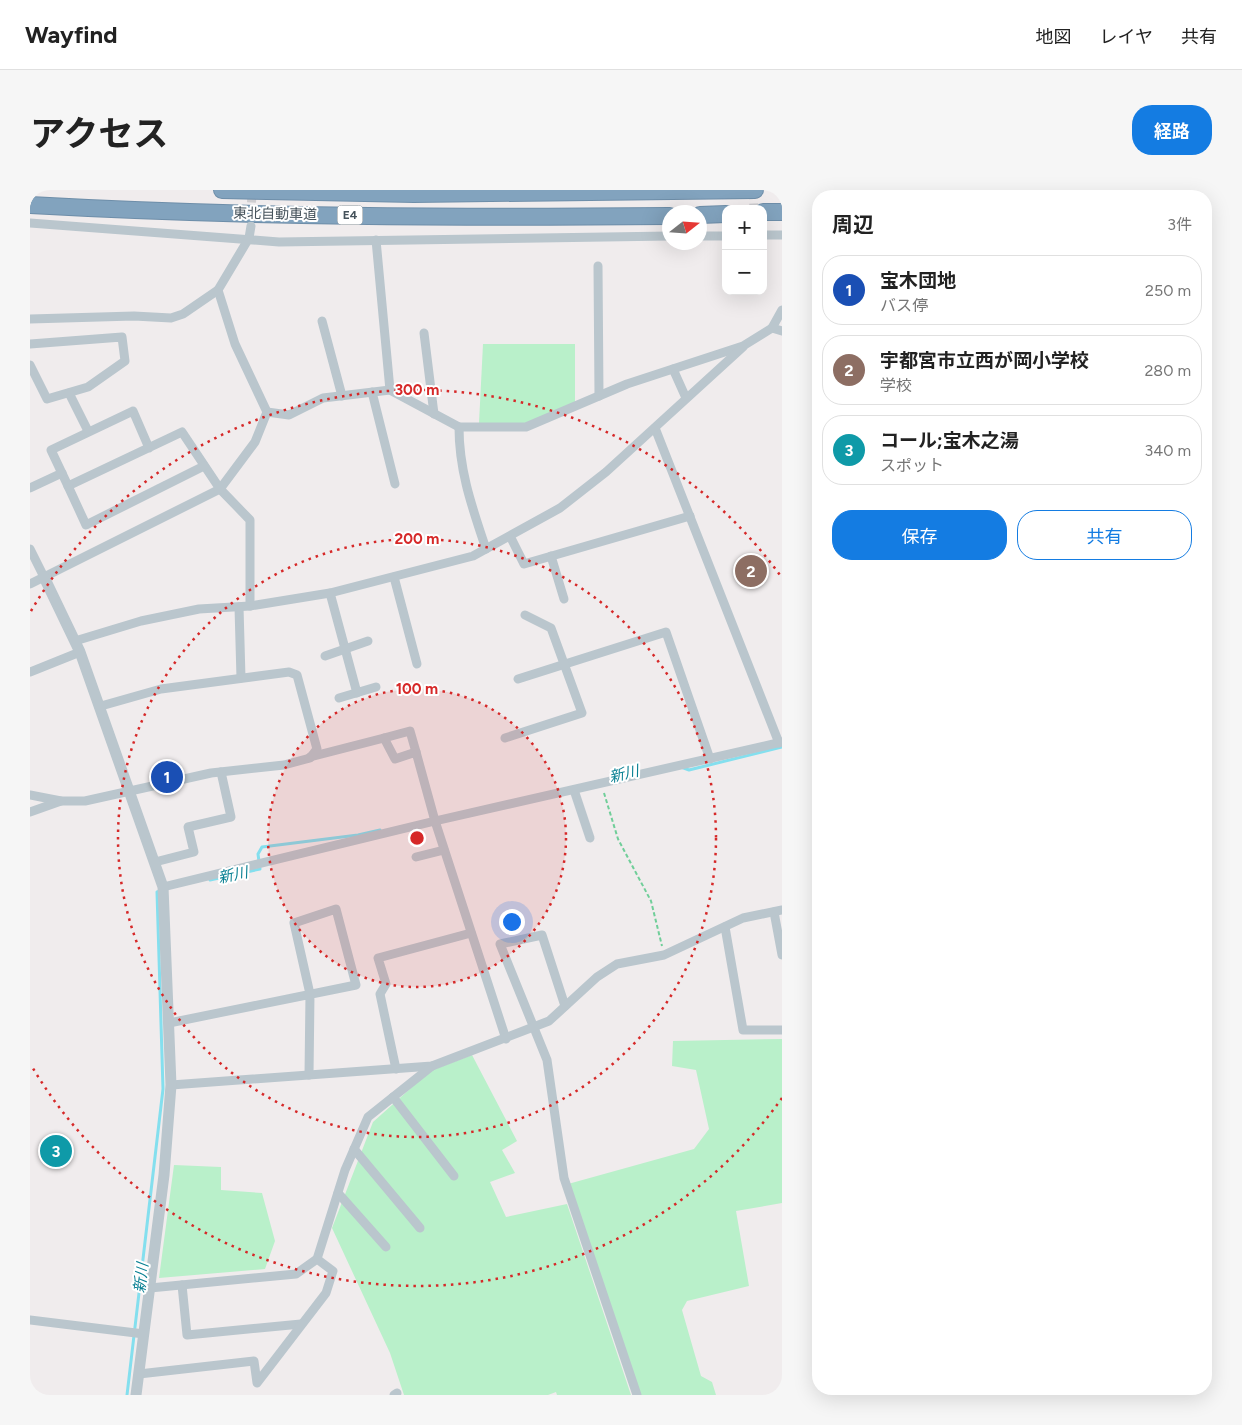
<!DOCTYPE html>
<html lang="ja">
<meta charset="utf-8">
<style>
:root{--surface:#fff;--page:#f6f6f6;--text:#222;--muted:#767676;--line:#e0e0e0;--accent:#147ce2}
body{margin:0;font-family:Figtree,"Noto Sans JP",sans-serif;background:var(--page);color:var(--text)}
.controls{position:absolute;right:15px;top:15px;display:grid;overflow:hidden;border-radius:10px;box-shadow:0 5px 20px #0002}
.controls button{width:45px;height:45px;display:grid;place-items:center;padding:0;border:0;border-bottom:1px solid var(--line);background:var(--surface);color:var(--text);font:25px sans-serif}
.compass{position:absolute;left:632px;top:15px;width:45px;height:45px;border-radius:50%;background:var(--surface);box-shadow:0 5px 20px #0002;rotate:73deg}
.you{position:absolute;left:481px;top:731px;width:18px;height:18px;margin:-12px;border:4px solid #fff;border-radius:50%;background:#1a73e8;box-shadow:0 0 0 8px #1a73e833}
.badge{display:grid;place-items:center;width:32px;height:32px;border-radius:50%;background:var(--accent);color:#fff;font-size:16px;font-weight:700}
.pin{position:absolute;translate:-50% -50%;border:2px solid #fff;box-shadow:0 1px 5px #0006}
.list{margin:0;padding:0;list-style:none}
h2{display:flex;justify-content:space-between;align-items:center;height:65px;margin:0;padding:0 20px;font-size:21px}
h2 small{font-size:16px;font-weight:400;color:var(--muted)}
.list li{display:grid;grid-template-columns:32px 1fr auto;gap:15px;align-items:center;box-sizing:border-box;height:70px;margin:0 10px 10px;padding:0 10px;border:1px solid var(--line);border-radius:20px}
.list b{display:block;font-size:19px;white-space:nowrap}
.list p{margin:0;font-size:16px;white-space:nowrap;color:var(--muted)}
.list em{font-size:16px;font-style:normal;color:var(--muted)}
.actions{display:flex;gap:10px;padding:15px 20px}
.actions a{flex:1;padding:11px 0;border:1px solid var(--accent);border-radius:20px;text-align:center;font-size:18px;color:var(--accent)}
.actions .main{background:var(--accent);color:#fff}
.map{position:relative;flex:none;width:752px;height:1205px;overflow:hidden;border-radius:20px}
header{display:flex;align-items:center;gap:30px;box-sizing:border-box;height:70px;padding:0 25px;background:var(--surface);border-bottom:1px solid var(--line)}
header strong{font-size:24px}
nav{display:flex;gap:28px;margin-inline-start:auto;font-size:18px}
.intro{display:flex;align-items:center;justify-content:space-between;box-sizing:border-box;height:120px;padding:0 30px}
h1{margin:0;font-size:35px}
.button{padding:12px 22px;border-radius:20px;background:var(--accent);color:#fff;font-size:18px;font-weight:700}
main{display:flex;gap:30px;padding:0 30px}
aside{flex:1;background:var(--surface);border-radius:20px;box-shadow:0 5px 20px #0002}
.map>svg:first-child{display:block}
.green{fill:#b9f0ca}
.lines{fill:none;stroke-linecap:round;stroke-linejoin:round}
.stream{stroke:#84dfee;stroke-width:3}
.minor-tunnel{stroke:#cecdd0;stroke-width:9;stroke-dasharray:9 4.5;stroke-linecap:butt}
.motorway-casing{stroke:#6e8ea9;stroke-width:18}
.path{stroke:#70ce99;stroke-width:2;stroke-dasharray:4 2.5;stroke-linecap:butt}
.minor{stroke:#bac6cd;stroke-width:9}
.tertiary{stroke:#bac6cd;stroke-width:11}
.motorway{stroke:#82a3be;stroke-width:16}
.ring{fill:none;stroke:#d62828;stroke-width:2.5;stroke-dasharray:2.5 5}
.labels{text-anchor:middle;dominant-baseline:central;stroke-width:4;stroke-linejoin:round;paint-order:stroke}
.shield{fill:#fff;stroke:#7d868c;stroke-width:1}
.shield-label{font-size:12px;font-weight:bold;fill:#45525b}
.street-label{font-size:14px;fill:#45525b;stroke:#fff}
.water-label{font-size:15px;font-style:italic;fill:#098093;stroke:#fff}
.centre{fill:#d62828;stroke:#fff;stroke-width:2.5}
.ring-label{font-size:15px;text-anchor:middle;font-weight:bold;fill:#d62828;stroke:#fff;stroke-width:4;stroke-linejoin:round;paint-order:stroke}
</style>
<header>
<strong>Wayfind</strong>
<nav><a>地図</a><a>レイヤ</a><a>共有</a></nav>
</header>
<div class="intro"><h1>アクセス</h1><a class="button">経路</a></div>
<main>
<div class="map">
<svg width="752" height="1205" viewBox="0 0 752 1205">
<rect width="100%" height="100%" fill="#f0eced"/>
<g class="green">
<polygon points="453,154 545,154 545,214 497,233 449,233"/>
<polygon points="752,849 752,1013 706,1021 719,1096 657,1111 652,1120 671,1186 682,1192 686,1205 610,1205 538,994 664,959 679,939 666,880 642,876 643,851"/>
<polygon points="442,865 487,951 472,960 485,983 460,992 476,1027 537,1014 601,1205 527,1205 526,1202 518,1205 374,1205 360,1163 302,1038 343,932 400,881"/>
<polygon points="144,975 191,977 191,1000 232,1003 245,1051 235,1079 129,1088"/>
</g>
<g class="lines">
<g class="stream">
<polyline points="651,577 659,580 752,557"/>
<polyline points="180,690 230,679 228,664 232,657 328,645 350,640"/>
<polyline points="97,1205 133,899 127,702 130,701"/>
</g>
<g class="minor-tunnel">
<polyline points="723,0 724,19"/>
<polyline points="221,26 222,0"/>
</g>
<g class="motorway-casing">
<g id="motorway">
<polyline points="192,0 384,4 725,0"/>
<path d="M0,15C213,27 426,28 640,26"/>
<polyline points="733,22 752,22"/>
<polyline points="670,25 696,24"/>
</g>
</g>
<polyline class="path" points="574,603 588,649 621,711 632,756"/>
<g class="minor">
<polyline points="0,33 249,52 640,46"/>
<polyline points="221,36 219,48 188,100 205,154 237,222"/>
<polyline points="733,45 752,45"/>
<polyline points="670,46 696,46"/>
<polyline points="346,50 360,200"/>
<polyline points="568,76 569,206"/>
<polyline points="0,129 104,126 141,128 153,124 188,100"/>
<polyline points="292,131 312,206"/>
<polyline points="742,138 752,141"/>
<polyline points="394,143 404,224"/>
<polyline points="0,154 92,147 95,171 58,197 17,209 0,175"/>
<polyline points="643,179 656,208"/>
<polyline points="342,202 365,294"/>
<polyline points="39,203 58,241"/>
<path d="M429,237C429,281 442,317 456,359"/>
<polyline points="625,238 749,553"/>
<polyline points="119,258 103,221 21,260 38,296 152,242 190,299 220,330 220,416"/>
<polyline points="38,296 56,335 174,276"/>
<polyline points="0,298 32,283"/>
<polyline points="480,346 494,374 660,326"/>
<polyline points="0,359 14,387"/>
<polyline points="521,366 534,409"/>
<polyline points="364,387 387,474"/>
<polyline points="0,394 190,299 225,252 237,222 259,225 293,208 360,200 429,237 496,237 597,194 713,156 742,138 752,120"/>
<polyline points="300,403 327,503"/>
<polyline points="209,417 211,488"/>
<polyline points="45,451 111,431 169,419 220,416 300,403 443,366 530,318 576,282 713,157"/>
<polyline points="295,466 338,451"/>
<polyline points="0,482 50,462"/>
<polyline points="488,489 636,442 680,569"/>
<polyline points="309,508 346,497"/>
<polyline points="354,548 380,541 386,562"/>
<polyline points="475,548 552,523 521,438 495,425"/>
<polyline points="280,567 354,548 365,569 386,562 405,631 476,849"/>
<polyline points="544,600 560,648"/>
<polyline points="0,605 31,611 55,611 181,583 254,575 280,568 287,559 267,485 259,482 131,499 71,516"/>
<polyline points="0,622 31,611"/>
<polyline points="386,667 414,660"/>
<polyline points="125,672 164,662 158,637 201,627 191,582"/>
<polyline points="133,697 405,631 752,552"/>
<polyline points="744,722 752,765"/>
<polyline points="695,737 713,840 752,840"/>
<polyline points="535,816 512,745 470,754 517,870 534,988 607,1205"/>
<polyline points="139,833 326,795 306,719 264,733 280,804 279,885"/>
<polyline points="366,879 350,804 356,794 348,768 441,743"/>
<polyline points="141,895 402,876 519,831 567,787 587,774 634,765 713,728 752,720"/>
<polyline points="363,907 424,986"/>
<polyline points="324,959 390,1038"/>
<polyline points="308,1003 356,1057"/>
<polyline points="152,1095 157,1145 271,1134"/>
<polyline points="120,1098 266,1084 287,1069 315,980 338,927 402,876"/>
<polyline points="0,1130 114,1144"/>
<polyline points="109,1184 224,1171 227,1193 296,1103 303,1081 287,1069"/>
<polyline points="364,1205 367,1203"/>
</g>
<polyline class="tertiary" points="14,387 50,462 133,697 141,895 134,985 106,1205"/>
<use href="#motorway" class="motorway"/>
</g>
<circle cx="387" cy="648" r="149" fill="#d62828" fill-opacity=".12"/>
<g class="ring">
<circle cx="387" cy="648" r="149"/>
<circle cx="387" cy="648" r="299"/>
<path d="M752 908A448 448 0 0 1 1 875M1 421A448 448 0 0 1 752 388"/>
</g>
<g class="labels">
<rect class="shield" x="307.5" y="15.5" width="25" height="19" rx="4"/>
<g class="shield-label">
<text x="320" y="25">E4</text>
</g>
<g class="street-label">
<text transform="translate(245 24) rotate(1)">東北自動車道</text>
</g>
<g class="water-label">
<text transform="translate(594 584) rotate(-13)">新川</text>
<text transform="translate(203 685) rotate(-12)">新川</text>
<text transform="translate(111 1088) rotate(-83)">新川</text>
</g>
</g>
<circle cx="387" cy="648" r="8" class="centre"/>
<g class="ring-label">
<text x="387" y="205">300 m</text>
<text x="387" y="354">200 m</text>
<text x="387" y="504">100 m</text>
</g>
</svg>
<div class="controls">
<button>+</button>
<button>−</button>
</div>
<svg class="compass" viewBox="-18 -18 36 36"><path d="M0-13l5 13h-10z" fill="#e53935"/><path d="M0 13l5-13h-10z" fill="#767676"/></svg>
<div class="you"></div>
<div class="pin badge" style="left:137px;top:587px;background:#1a4fb4">1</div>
<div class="pin badge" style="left:721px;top:381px;background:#8d6e63">2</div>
<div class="pin badge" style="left:26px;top:961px;background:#0f9aa8">3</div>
</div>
<aside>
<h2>周辺<small>3件</small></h2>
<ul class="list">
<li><span class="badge" style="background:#1a4fb4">1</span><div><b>宝木団地</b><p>バス停</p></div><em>250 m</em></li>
<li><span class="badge" style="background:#8d6e63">2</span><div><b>宇都宮市立西が岡小学校</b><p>学校</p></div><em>280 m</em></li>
<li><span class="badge" style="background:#0f9aa8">3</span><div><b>コール;宝木之湯</b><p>スポット</p></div><em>340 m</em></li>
</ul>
<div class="actions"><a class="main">保存</a><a>共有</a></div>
</aside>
</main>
